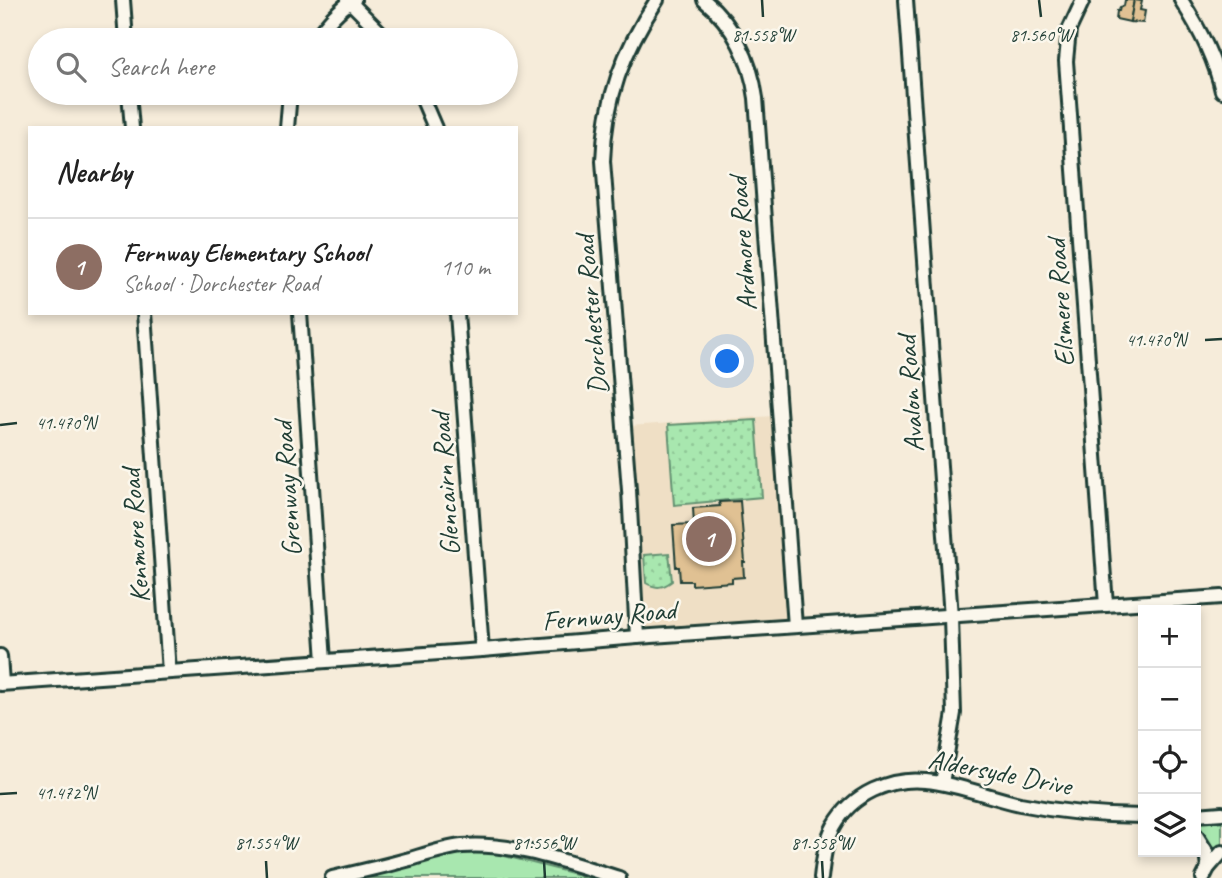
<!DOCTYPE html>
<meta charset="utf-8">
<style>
:root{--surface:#fff;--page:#f2f2f2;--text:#222;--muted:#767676;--line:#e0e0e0;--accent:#1f3d34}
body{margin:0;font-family:Caveat,sans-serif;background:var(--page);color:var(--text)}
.controls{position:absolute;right:21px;bottom:21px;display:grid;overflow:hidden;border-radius:0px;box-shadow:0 4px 10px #0003}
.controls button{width:63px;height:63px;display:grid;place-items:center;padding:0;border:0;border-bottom:2px solid var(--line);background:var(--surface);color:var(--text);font:35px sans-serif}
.you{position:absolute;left:728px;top:362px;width:24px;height:24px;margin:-18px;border:5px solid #fff;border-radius:50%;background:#1a73e8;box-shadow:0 0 0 10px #1a73e833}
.badge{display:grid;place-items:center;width:46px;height:46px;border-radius:50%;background:var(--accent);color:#fff;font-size:23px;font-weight:700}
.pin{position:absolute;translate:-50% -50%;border:4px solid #fff;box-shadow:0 2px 7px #0006}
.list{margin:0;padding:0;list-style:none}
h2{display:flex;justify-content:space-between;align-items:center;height:91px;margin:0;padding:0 28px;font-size:30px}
h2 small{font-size:23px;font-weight:400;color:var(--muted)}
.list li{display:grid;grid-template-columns:46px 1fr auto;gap:21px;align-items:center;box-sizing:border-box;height:98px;padding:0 28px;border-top:2px solid var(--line)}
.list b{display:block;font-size:26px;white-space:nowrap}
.list p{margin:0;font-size:23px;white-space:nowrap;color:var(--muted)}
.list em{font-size:23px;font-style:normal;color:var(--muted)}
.icon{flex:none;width:38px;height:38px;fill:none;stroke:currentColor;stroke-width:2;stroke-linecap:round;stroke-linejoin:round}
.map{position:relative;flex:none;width:1222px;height:878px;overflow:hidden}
.search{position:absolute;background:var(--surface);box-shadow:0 4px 10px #0003;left:28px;top:28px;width:490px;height:77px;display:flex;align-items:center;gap:18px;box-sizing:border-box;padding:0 24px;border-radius:38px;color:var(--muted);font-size:26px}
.panel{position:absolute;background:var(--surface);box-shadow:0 4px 10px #0003;left:28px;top:126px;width:490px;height:189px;border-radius:0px}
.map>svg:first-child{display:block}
.built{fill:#efdfc5}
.grass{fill:#a8e7af;stroke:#649272;stroke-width:2}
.park{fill:url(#park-dots);stroke:#649272;stroke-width:2}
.building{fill:#e0c193;stroke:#1f3d34;stroke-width:2}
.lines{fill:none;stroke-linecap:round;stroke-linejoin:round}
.minor-casing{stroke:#1f3d34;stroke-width:18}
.minor{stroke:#fbf7ec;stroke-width:12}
.ticks{fill:none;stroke:#1f3d34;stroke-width:2.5}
.labels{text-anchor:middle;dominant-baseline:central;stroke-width:5;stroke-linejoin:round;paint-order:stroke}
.street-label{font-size:28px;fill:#1f3d34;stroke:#fbf7ec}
.ticks-label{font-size:18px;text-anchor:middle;fill:#1f3d34;stroke:#fbf7ec;stroke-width:5;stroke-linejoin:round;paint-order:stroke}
</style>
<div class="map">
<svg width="1222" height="878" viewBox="0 0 1222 878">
<defs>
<pattern id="park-dots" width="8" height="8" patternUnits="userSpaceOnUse" patternTransform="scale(1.75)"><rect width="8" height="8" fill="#a8e7af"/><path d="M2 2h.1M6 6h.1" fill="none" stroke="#90c797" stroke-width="1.8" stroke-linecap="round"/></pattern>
</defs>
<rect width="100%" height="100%" fill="#f6ecda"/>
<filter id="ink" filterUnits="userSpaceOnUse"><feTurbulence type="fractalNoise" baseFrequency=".0143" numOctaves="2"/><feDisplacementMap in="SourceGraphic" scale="14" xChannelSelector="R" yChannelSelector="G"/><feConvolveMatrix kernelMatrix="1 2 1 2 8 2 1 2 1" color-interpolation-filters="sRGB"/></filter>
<g filter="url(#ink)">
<polygon class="built" points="773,416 787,613 786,618 781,621 652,631 646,629 643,625 629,426"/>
<g class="grass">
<polygon points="1222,813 1222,852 1208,868 1196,835 1196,815"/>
<polygon points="489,852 591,878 362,878 432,858 456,854"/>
</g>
<g class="park">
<polygon points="756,420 762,497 674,505 668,425"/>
<path d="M669,553L672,581C663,588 656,589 646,583L644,555Z"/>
</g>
<g class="building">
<polygon points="1125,0 1134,0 1130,22 1116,19 1117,11 1119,11 1120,7 1124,6"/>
<polygon points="1134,0 1142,1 1140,10 1145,11 1143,23 1130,22"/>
<polygon points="740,501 745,562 743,562 744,577 732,578 732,582 692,585 692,581 680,581 679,567 676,567 673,525 694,524 693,508 720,506 719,502"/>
</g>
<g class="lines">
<g class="minor-casing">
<g id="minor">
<polyline points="123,0 126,40"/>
<polyline points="348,0 388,40"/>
<path d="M704,0C734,25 751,61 756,98L795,626"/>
<polyline points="906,0 951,617 954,713 942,783"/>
<polyline points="1083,0 1069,30 1066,61 1106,605"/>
<path d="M1181,0C1199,28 1215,59 1222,91"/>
<path d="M314,40C325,26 339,8 354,0"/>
<polyline points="129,93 132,128"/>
<polyline points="420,93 435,128"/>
<polyline points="287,128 290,93"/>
<polyline points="144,313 169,672"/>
<polyline points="300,313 324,661"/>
<polyline points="457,313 482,650"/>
<path d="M637,637L629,490L603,161C605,99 623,51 657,0"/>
<polyline points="0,656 2,683"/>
<polyline points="0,684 482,650 637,637 1222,597"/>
<polyline points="1196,815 1222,813"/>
<polyline points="1196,835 1206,851 1208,868"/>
<path d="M332,878C358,872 385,866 410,859C427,854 445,848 462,846C515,842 569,863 619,878"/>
<path d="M821,878C823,860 825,842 834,826C852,794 890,777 926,781C958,784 989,797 1020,804C1060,812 1102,816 1143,816"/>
<polyline points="1203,878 1208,868 1222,852"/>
</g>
</g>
<use href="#minor" class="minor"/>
</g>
</g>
<path class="ticks" d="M762,0L763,17M1039,0L1041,17M1205,340L1222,339M0,425L17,423M0,794L17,793M266,861L267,878M544,861L545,878M822,861L823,878"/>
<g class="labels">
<g class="street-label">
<text transform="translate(742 244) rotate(-94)">Ardmore Road</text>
<text transform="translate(1060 303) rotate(-94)">Elsmere Road</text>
<text transform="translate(591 315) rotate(-95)">Dorchester Road</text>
<text transform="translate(910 394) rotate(-94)">Avalon Road</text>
<text transform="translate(445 484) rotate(-94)">Glencairn Road</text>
<text transform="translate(287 489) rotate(-94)">Grenway Road</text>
<text transform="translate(135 536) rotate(-94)">Kenmore Road</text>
<text transform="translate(609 615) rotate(-5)">Fernway Road</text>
<text transform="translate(1000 772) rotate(11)">Aldersyde Drive</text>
</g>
</g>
<g class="ticks-label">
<text x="763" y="41">81.558°W</text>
<text x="1041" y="41">81.560°W</text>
<text x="1156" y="346">41.470°N</text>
<text x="66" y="429">41.470°N</text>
<text x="66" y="799">41.472°N</text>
<text x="266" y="849">81.554°W</text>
<text x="544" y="849">81.556°W</text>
<text x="822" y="849">81.558°W</text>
</g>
</svg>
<div class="controls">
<button>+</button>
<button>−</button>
<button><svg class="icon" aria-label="locate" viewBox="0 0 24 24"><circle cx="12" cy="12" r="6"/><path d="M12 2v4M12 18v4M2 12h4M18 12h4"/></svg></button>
<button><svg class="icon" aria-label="layers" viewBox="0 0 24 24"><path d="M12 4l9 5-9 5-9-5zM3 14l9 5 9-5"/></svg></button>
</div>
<div class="you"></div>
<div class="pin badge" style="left:709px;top:539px;background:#8d6e63">1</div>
<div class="search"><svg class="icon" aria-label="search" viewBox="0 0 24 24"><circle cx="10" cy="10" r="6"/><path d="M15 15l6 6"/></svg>Search here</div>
<section class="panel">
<h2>Nearby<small></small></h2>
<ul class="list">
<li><span class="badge" style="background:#8d6e63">1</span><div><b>Fernway Elementary School</b><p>School · Dorchester Road</p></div><em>110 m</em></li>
</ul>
</section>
</div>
